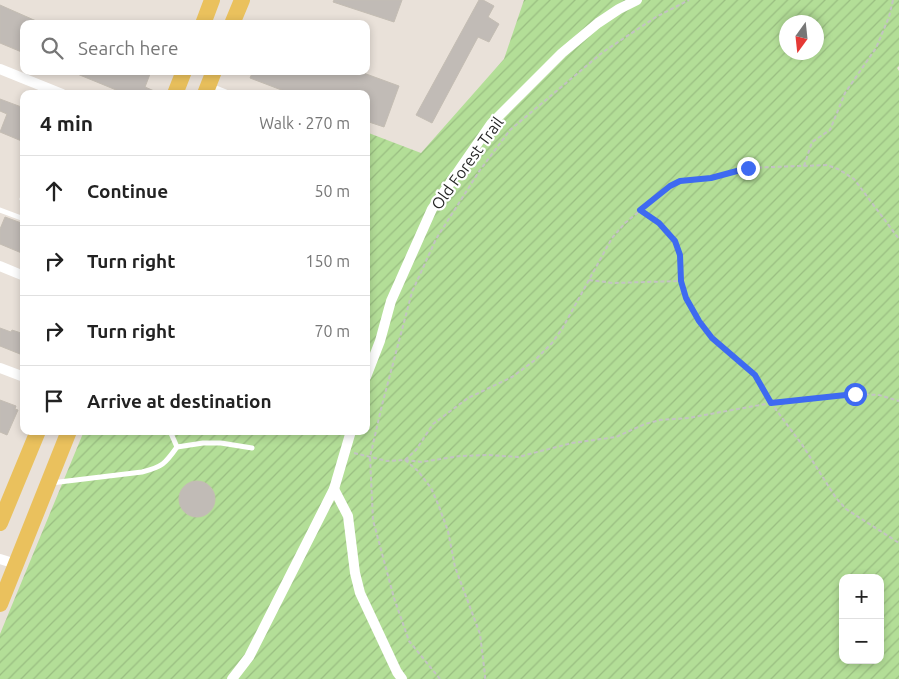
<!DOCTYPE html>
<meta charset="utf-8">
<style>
:root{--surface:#fff;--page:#f6f6f6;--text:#222;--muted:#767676;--line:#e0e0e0}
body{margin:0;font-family:Ubuntu,sans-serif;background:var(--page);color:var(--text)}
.controls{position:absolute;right:15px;bottom:15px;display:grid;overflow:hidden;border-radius:10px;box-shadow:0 2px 8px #0003}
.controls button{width:45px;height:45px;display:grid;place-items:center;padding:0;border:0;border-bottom:1px solid var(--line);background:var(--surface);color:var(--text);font:25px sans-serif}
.compass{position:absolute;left:779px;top:15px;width:45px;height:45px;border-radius:50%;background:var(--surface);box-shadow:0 2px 8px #0003;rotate:195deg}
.stop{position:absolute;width:15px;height:15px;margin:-11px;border:4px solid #3e6af1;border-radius:50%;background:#fff}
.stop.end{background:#3e6af1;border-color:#fff;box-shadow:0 1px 5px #0008}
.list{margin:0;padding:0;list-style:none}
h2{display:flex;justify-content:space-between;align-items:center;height:65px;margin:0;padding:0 20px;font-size:21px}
h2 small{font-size:16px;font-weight:400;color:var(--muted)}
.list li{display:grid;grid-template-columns:32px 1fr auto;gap:15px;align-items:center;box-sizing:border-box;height:70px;padding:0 20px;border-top:1px solid var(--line)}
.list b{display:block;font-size:19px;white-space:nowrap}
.list em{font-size:16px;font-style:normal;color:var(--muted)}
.icon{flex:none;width:28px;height:28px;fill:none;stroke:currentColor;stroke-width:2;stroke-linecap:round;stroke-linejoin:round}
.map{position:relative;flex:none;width:899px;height:679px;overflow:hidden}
.search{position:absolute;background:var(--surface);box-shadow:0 2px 8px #0003;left:20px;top:20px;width:350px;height:55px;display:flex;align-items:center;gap:12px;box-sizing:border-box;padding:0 18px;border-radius:10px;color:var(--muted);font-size:19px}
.panel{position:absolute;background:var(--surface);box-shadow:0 2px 8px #0003;left:20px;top:90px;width:350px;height:345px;border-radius:10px}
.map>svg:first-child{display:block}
.garden{fill:url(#garden-furrows);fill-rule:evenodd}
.building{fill:#c1bbb6;stroke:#c4bdb3}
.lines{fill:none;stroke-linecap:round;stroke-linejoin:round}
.path{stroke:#c3c3c3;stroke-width:2;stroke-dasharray:4 2.5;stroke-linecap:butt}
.lane{stroke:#fff;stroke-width:5}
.street{stroke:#fff;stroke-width:10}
.primary{stroke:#eac15d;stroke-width:16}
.route{stroke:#3e6af1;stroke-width:6}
.labels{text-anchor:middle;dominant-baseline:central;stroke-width:4.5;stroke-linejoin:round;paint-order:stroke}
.street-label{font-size:16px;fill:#272727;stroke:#fff}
</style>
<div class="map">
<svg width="899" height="679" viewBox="0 0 899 679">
<defs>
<pattern id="garden-furrows" width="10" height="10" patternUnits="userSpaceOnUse" patternTransform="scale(1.25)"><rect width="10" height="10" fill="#b3de97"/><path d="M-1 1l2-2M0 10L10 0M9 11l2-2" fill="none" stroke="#9abe82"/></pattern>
</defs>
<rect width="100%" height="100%" fill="#e9e1d9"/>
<path class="garden" d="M524,0H899V66L897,68L899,71V679H0V634L84,431H366V132L421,153L504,59ZM786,22H816V52H786ZM843,578H880V660H843Z"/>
<g class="building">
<polygon points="334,0 402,0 394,22 333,2"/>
<polygon points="479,0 483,0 494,6 488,17 499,24 489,42 478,37 432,123 416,115"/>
<polygon points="0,5 43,24 24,24 24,53 0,43"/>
<polygon points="70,71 150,71 149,74 150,74 145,87 161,94 126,94"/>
<polygon points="253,71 358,71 399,86 384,127 366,121 366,94 292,94 250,78"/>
<polygon points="0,99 24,108 24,142 0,132 7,114 0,111"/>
<polygon points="5,217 24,224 24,254 0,244 0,229"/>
<polygon points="0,328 11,332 12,330 24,334 24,351 22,350 20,354 0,346"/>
<polygon points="0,400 16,406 15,409 18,410 7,435 0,432"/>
<circle cx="197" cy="499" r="18"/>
</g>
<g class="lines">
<g class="path">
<polyline points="804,166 812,142 830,130 845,93 876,48 889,17 893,0"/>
<polyline points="641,211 659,223 675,241 680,255 681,281 686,298 699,321 712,338 755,375 771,403 803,446 836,498 846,509 899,543"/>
<polyline points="589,280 613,283 681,281"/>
<polyline points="354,453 387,461 405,460 416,450 433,424 468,398 512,377 535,360 552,343 562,329 612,238 625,223 670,186 680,181 711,179 747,168 827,165 838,169 854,179 899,239"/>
<polyline points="405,460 421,462 460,456 488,455 518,457 572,443 616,437 645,424 660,420 688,418 771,403 855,394 879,395 899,401"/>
<polyline points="405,460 418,471 431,488 438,504 448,531 455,567 480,634 485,675 485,679"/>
<polyline points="440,679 409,641 394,598 373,520 370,457 382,405 412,292 436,239 480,170 510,130 603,52 656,17 689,0"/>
</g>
<g class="lane">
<polyline points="211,86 231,94"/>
<polyline points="22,199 24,196"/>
<polyline points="0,210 24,219"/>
<polyline points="177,447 203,443 221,443 252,448"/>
<path d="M51,483L142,472C162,467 165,464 177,447L170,431"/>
</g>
<g class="street">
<polyline points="0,69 62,94"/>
<polyline points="0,266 24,276"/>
<polyline points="0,368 24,377"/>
<polyline points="366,377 380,341 391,301 432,209 491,124 562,53 598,23 619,9 637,0"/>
<polyline points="334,489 348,516 355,573 360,593 397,672 402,679"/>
<polyline points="0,559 16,564"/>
<polyline points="232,679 249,657 334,489 351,431"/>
</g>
<g class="primary">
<polyline points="203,24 212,0"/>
<polyline points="232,24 242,0"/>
<polyline points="175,94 184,71"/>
<polyline points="205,94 214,71"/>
<polyline points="0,523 38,431"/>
<polyline points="0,604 69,431"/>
</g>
</g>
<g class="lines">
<polyline class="route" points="748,168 711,178 680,181 670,186 640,210 659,223 675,241 680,255 681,281 686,298 699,321 712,338 755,375 771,403 855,394"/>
</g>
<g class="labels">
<g class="street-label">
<text transform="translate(467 163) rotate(-54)">Old Forest Trail</text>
</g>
</g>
</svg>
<div class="controls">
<button>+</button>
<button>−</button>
</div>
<svg class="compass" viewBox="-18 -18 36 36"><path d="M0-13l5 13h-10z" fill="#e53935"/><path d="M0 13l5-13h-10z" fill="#767676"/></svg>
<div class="stop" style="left:855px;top:394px"></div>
<div class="stop end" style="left:748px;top:168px"></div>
<div class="search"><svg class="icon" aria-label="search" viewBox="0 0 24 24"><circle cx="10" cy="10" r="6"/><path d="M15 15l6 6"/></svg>Search here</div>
<section class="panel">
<h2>4 min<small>Walk · 270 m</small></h2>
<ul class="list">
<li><svg class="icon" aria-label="ahead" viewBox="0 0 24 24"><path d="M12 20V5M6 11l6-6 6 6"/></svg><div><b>Continue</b></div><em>50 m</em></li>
<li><svg class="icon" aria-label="right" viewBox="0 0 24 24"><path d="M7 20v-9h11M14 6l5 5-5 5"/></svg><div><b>Turn right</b></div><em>150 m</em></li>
<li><svg class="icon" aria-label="right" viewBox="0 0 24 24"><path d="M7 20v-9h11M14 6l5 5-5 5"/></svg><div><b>Turn right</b></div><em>70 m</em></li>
<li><svg class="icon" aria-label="arrive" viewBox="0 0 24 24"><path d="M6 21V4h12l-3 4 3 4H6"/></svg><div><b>Arrive at destination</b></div></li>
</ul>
</section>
</div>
